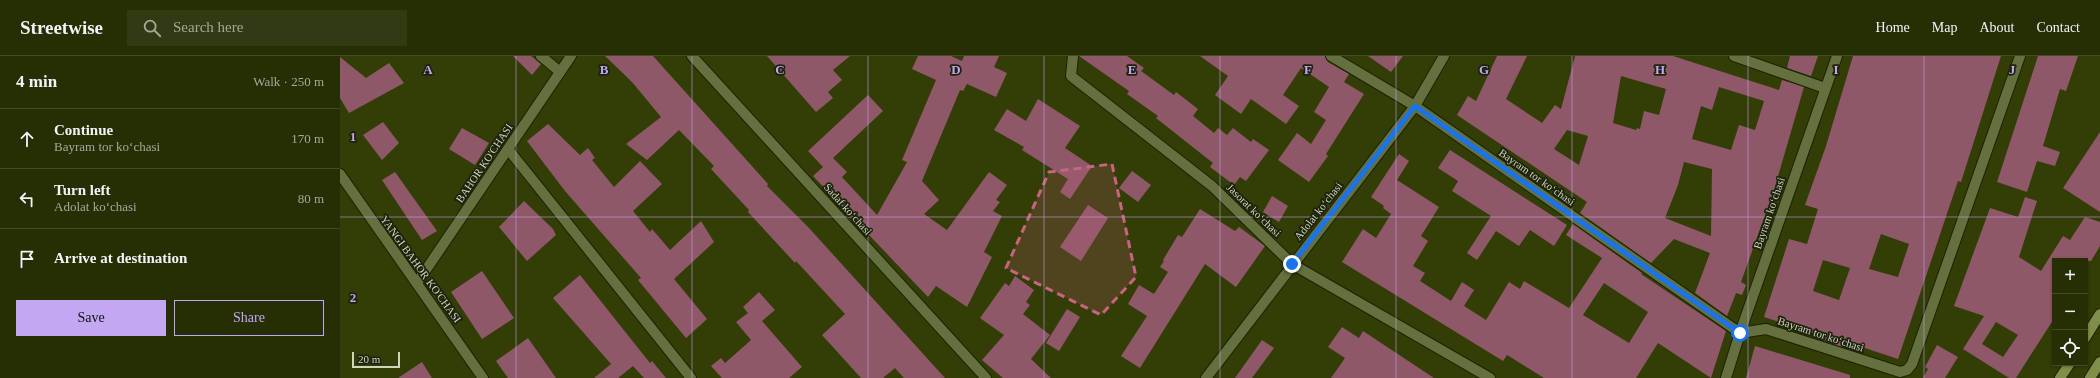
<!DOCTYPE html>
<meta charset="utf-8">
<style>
:root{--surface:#262e04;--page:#323a13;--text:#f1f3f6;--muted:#a4a89a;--line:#424a26;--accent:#c2a7f2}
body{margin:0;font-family:Georgia,serif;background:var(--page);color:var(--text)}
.controls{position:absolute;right:12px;bottom:12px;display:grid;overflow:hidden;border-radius:0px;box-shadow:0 1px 3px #0004}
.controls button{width:36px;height:36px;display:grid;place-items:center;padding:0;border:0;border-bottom:1px solid var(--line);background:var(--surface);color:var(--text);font:20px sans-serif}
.scale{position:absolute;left:12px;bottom:10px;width:48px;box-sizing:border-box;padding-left:4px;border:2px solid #ced5ba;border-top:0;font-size:11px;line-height:14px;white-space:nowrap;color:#ced5ba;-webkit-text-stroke:3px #1d220c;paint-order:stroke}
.stop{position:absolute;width:12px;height:12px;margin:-9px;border:3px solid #1a73e8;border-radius:50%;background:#fff}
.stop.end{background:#1a73e8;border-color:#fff;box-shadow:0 1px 4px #0008}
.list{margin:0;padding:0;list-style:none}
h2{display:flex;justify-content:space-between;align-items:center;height:52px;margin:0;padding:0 16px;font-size:17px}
h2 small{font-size:13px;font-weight:400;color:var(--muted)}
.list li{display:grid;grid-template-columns:26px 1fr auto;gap:12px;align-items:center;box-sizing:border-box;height:60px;padding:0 16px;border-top:1px solid var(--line)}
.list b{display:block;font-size:15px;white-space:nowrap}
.list p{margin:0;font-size:13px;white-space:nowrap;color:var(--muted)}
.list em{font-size:13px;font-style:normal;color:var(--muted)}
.actions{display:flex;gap:8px;padding:12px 16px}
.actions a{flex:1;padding:9px 0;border:1px solid var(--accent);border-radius:0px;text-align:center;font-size:14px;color:var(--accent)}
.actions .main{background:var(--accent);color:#111}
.icon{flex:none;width:22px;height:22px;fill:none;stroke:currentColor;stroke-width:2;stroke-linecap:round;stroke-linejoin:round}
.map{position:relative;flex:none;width:1760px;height:322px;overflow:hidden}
header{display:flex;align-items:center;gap:24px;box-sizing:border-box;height:56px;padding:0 20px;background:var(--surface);border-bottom:1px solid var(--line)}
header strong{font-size:19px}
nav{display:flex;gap:22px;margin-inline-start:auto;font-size:14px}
.search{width:280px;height:36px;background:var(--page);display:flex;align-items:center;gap:10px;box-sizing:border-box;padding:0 14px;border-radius:0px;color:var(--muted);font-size:15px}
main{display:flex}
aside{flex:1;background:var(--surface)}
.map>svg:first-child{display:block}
.building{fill:#8f5869;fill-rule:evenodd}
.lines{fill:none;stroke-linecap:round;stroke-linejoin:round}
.minor-casing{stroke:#1b2300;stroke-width:12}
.major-casing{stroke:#1b2300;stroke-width:12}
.minor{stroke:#64713e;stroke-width:10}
.major{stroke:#7e9048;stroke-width:10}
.route{stroke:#1a73e8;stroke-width:5}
.marked{fill:#c76481;fill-opacity:0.2;stroke:#c76481;stroke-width:3;stroke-dasharray:8 5;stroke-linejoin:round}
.grid{fill:none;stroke:#c2a7f2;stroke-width:1;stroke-opacity:0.55}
.labels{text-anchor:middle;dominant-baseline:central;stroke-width:3.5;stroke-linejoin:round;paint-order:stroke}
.street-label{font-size:11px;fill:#ced5ba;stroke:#1d220c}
.grid-label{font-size:13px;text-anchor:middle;font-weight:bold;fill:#c2a7f2;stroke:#1d220c;stroke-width:3.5;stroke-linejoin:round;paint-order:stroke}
</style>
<header>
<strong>Streetwise</strong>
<div class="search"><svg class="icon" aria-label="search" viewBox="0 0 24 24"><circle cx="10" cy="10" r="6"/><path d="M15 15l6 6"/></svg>Search here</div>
<nav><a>Home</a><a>Map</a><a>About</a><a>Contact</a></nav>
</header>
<main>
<aside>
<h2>4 min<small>Walk · 250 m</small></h2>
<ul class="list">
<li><svg class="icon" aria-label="ahead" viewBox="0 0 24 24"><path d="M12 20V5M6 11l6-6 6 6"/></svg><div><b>Continue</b><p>Bayram tor koʻchasi</p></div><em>170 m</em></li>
<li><svg class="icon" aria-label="left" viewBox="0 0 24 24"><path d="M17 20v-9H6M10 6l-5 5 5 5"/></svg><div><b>Turn left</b><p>Adolat koʻchasi</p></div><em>80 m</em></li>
<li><svg class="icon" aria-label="arrive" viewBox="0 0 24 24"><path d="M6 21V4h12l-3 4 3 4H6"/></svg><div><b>Arrive at destination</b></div></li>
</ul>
<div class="actions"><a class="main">Save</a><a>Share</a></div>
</aside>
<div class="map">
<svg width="1760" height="322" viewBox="0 0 1760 322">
<rect width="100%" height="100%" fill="#333d06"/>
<g class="building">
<polygon points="173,0 191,0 201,8 192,19"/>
<polygon points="265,0 313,0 428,128 427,130 469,172 605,322 564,322 555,312 543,322 521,322 482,279 505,258 456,205 455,207 408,156 409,154 371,113 374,110 339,74 307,104 286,88 321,61 292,26"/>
<polygon points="427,0 510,0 493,14 502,24 488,36 493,42 476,56"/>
<polygon points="578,0 611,0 622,5 624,0 659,0 654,11 667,17 656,41 627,28 623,35 620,34 582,125 599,144 584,158 607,174 649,116 667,129 656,144 660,146 653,155 662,160 644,196 652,201 627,251 596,230 588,241 473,120 483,111 468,95 528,39 543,55 493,102 507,116 502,121 537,159 567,106 562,104 596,24 572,13"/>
<polygon points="739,0 787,0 804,12 801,15 834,39 836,36 858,53 853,60 874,77 878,72 887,79 893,72 911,86 913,83 929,94 906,125 900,121 894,129 870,111 873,107 816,62 818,60 787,38 789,35"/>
<polygon points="860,0 985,0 988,6 1009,18 1004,26 1024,38 986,98 988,100 969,126 938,104 957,77 971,88 986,64 974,56 989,31 961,12 943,39 959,50 946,68 911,43 901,58 875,39 888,20"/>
<polygon points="1028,0 1063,0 1051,16"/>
<path d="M1157,0H1187L1166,43L1202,67L1215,49L1221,53L1235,0H1333L1439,34L1442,24L1464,31L1434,134L1401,226L1406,229L1402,239L1396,237L1387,260L1355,237L1370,197L1334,183L1311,207L1240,157L1247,146L1117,59L1128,40L1136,45ZM1281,20L1326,33L1319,59L1304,55L1300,73L1297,72L1296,74L1273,67ZM1379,31L1424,45L1415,74L1399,69L1391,94L1352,83L1361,50L1372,54ZM1227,74L1248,80L1239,109L1214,93ZM1344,106L1372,113L1371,180L1325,162L1338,129Z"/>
<polygon points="1450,0 1478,0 1471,20 1447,12"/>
<path d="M1513,0H1661L1621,126L1618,125L1558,303L1513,288L1511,294L1477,282L1478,279L1424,261L1449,183L1467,188L1478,153L1465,149L1486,90ZM1541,178L1569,188L1558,221L1529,213ZM1483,204L1510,212L1499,244L1473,235Z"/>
<polygon points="1698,0 1738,0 1726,35 1720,33 1703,90 1720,96 1715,110 1697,105 1687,136 1657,126"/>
<polygon points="0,1 26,22 49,7 64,27 9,57 0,42"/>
<polygon points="698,43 740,70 725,92 752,110 730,143 720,136 728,123 682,94 684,91 654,74 667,53 686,65"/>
<polygon points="43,66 59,87 42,104 23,79"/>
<polygon points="208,68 240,99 248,92 255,102 252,104 274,131 300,105 322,128 293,155 310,176 312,173 330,194 361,165 374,186 334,223 367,263 346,282 298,224 301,222 225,135 187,85"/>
<polygon points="122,72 149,87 135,109 109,93"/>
<polygon points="1760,76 1760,156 1723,132"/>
<polygon points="1110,94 1227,169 1214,190 1190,174 1179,190 1156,175 1137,204 1127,197 1151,160 1112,135 1118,125 1098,112"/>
<path d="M1059,98L1069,105L1057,124L1099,151L1081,180L1088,185L1073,210L1085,217L1080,225L1111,245L1122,226L1134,234L1124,250L1146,264L1169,226L1180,233L1184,225L1229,252L1262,202L1226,179L1233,168L1302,217L1301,218L1386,275L1371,322L1318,287L1296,322H1204L1167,299L1163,305L1002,206L1023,173L1036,182L1051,158L1043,152L1044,150L1031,141ZM1264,227L1308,256L1289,287L1243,259Z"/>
<polygon points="792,115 811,129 798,146 779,132"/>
<polygon points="55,116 97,175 82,184 42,124"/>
<polygon points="932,140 948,150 939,166 923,156"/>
<path d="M1685,141L1697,145L1679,201L1701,215L1723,180L1730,184L1745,161L1760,166V190L1751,205H1715V261L1676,322H1669L1623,293L1644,260L1614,250L1650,152L1678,161ZM1656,266L1678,279L1663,301L1642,288Z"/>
<polygon points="184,145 213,173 216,179 187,205 159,171"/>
<polygon points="748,149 768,162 741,205 720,191"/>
<polygon points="860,153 895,175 899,171 925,190 896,231 865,208 800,312 781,300 807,260 788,248 799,229 814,238 828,216 820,211 824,205 823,204 838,179 842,181"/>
<polygon points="142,215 174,262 142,283 111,236"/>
<polygon points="240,219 310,307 312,305 326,322 304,322 293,310 278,322 254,322 271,308 213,242"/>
<polygon points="675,220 694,234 686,246 690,249 683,258 710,279 691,303 711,322 663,322 642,304 664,279 640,262 665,227 669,230"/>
<polygon points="419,236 435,254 422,265 462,311 449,322 382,322 371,310 381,302 385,307 411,284 396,266 408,257 403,251"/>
<polygon points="727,253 740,261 719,295 706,287"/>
<polygon points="1002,271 1019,282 1023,275 1094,322 991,322 1005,302 988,291"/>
<polygon points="188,282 216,322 168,322 156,305"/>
<polygon points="922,284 934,292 912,322 895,322"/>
<polygon points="1597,289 1618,301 1605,322 1583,322 1588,313 1585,311"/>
<polygon points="1415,290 1510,319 1510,322 1406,322"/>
<polygon points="82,306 92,322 58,322"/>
</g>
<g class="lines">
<g class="minor-casing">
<g id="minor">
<polyline points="201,0 220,16"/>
<polyline points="352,0 646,322"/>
<polyline points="733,0 731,20 872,130 952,208 1150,322"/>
<polyline points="991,0 1075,50 1400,277 1426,273 1560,316 1567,314 1572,308 1680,0"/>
<polyline points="1394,0 1485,32"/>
<polyline points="168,93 351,322"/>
<polyline points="0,118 143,322"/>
<polyline points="77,227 231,0"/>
<polyline points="866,322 1075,50 1104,0"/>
<polyline points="1386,322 1400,277 1497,0"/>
</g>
</g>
<g class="major-casing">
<g id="major">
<polyline points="1745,282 1760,258"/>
<polyline points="1720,322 1730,307"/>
<polyline points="1750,322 1760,306"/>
</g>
</g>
<use href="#minor" class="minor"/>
<use href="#major" class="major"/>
</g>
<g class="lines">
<polyline class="route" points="952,208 1075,50 1400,277"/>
</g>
<path class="marked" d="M772,108L796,221L761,259L666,212L709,116Z"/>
<path class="grid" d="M176,0V322M352,0V322M528,0V322M704,0V322M880,0V322M1056,0V322M1232,0V322M1408,0V322M1584,0V322M0,161H1760"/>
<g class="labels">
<g class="street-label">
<text transform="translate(144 107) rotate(-56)">BAHOR KO'CHASI</text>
<text transform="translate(1197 121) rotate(35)">Bayram tor koʻchasi</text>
<text transform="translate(508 153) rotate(48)">Sadaf koʻchasi</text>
<text transform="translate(914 154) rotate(44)">Jasorat koʻchasi</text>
<text transform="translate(978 155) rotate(-52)">Adolat koʻchasi</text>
<text transform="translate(1429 157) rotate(-71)">Bayram koʻchasi</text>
<text transform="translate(81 213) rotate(54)">YANGI BAHOR KO'CHASI</text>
<text transform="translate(1481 278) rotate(18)">Bayram tor koʻchasi</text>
</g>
</g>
<g class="grid-label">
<text x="88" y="18">A</text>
<text x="264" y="18">B</text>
<text x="440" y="18">C</text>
<text x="616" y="18">D</text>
<text x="792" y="18">E</text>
<text x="968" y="18">F</text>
<text x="1144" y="18">G</text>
<text x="1320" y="18">H</text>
<text x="1496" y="18">I</text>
<text x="1672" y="18">J</text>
<text x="13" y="85">1</text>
<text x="13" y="246">2</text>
</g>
</svg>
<div class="controls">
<button>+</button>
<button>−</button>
<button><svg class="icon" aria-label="locate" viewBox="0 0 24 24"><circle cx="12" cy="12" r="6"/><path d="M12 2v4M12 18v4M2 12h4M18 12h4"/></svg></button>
</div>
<div class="scale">20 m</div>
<div class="stop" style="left:1400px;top:277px"></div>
<div class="stop end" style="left:952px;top:208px"></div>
</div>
</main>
